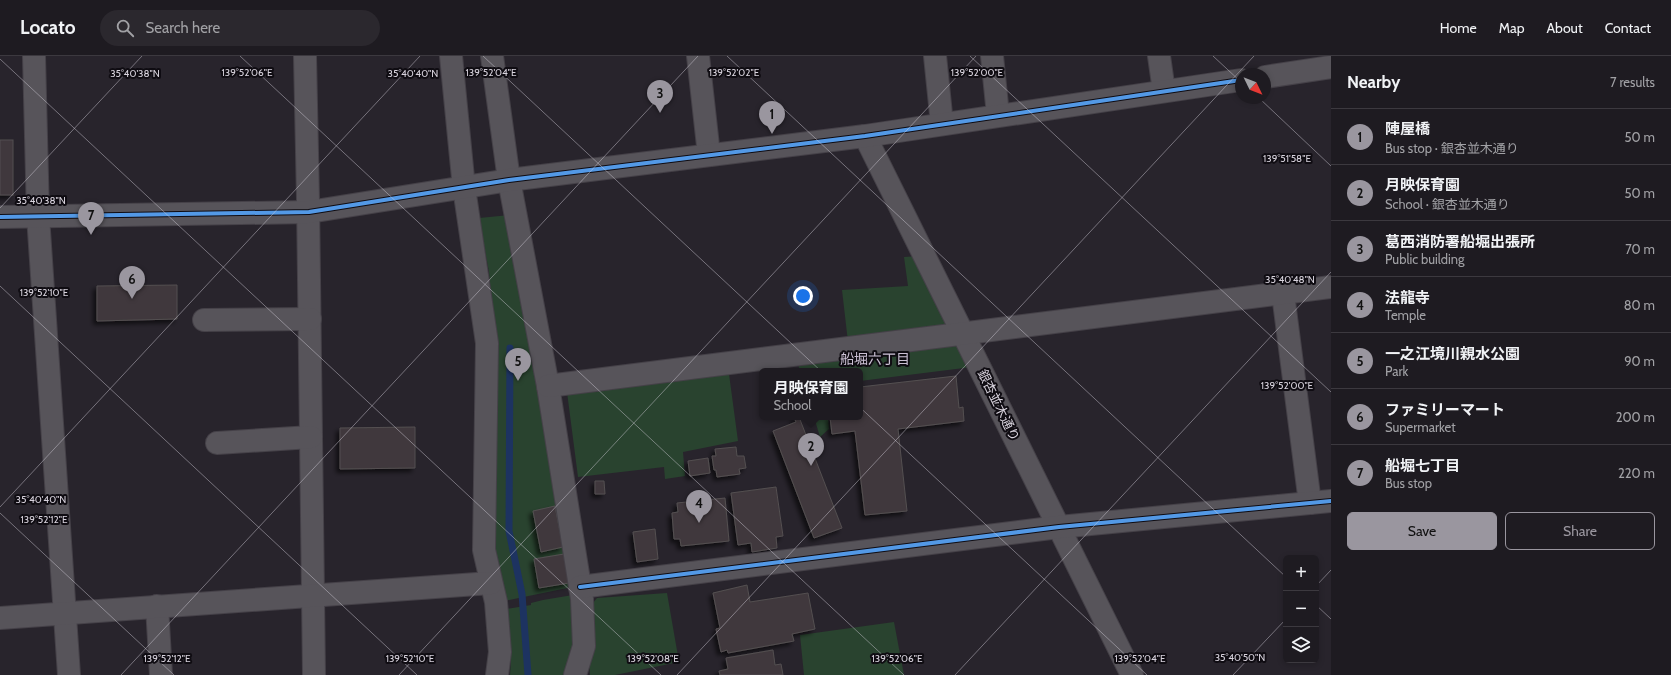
<!DOCTYPE html>
<meta charset="utf-8">
<style>
:root{--surface:#1e1b21;--page:#2b282e;--text:#f1f3f6;--muted:#a1a1a5;--line:#3c393f;--accent:#9a969f}
body{margin:0;font-family:Cabin,"Noto Sans JP",sans-serif;background:var(--page);color:var(--text)}
.controls{position:absolute;right:12px;bottom:12px;display:grid;overflow:hidden;border-radius:6px;box-shadow:0 2px 6px #0003}
.controls button{width:36px;height:36px;display:grid;place-items:center;padding:0;border:0;border-bottom:1px solid var(--line);background:var(--surface);color:var(--text);font:20px sans-serif}
.compass{position:absolute;left:1235px;top:12px;width:36px;height:36px;border-radius:50%;background:var(--surface);box-shadow:0 2px 6px #0003;rotate:133deg}
.you{position:absolute;left:803px;top:240px;width:14px;height:14px;margin:-10px;border:3px solid #fff;border-radius:50%;background:#1a73e8;box-shadow:0 0 0 6px #1a73e833}
.badge{display:grid;place-items:center;width:26px;height:26px;border-radius:50%;background:var(--accent);color:#111;font-size:13px;font-weight:700}
.pin{position:absolute;translate:-50% -33px;filter:drop-shadow(0 1px 2px #0008)}
.pin::after{content:'';position:absolute;top:21px;width:14px;height:12px;background:inherit;clip-path:polygon(0 0,100% 0,50% 100%)}
.popup{position:absolute;left:759px;top:312px;width:104px;height:52px;box-sizing:border-box;display:grid;place-content:center;border-radius:6px;background:var(--surface);filter:drop-shadow(0 1px 3px #0005);font-size:13px;white-space:nowrap;color:var(--muted)}
.popup b{font-size:15px;color:var(--text)}
.popup::after{content:'';position:absolute;left:50%;top:100%;margin-left:-8px;border:8px solid transparent;border-top-color:var(--surface)}
.list{margin:0;padding:0;list-style:none}
h2{display:flex;justify-content:space-between;align-items:center;height:52px;margin:0;padding:0 16px;font-size:17px}
h2 small{font-size:13px;font-weight:400;color:var(--muted)}
.list li{display:grid;grid-template-columns:26px 1fr auto;gap:12px;align-items:center;box-sizing:border-box;height:56px;padding:0 16px;border-top:1px solid var(--line)}
.list b{display:block;font-size:15px;white-space:nowrap}
.list p{margin:0;font-size:13px;white-space:nowrap;color:var(--muted)}
.list em{font-size:13px;font-style:normal;color:var(--muted)}
.actions{display:flex;gap:8px;padding:12px 16px}
.actions a{flex:1;padding:9px 0;border:1px solid var(--accent);border-radius:6px;text-align:center;font-size:14px;color:var(--accent)}
.actions .main{background:var(--accent);color:#111}
.icon{flex:none;width:22px;height:22px;fill:none;stroke:currentColor;stroke-width:2;stroke-linecap:round;stroke-linejoin:round}
.map{position:relative;flex:none;width:1331px;height:619px;overflow:hidden}
header{display:flex;align-items:center;gap:24px;box-sizing:border-box;height:56px;padding:0 20px;background:var(--surface);border-bottom:1px solid var(--line)}
header strong{font-size:19px}
nav{display:flex;gap:22px;margin-inline-start:auto;font-size:14px}
.search{width:280px;height:36px;background:var(--page);display:flex;align-items:center;gap:10px;box-sizing:border-box;padding:0 14px;border-radius:22px;color:var(--muted);font-size:15px}
main{display:flex}
aside{flex:1;background:var(--surface)}
.map>svg:first-child{display:block}
.green{fill:#29432f}
.lines{fill:none;stroke-linecap:round;stroke-linejoin:round}
.stream{stroke:#1d3361;stroke-width:7}
.building{fill:#3f393c;stroke:#544f51;filter:url(#shadow)}
.minor-casing{stroke:#454148;stroke-width:24}
.minor{stroke:#57545a;stroke-width:22}
.cycleway-casing{stroke:#0f0c12;stroke-width:6}
.cycleway{stroke:#5399e6;stroke-width:4}
.ticks{fill:none;stroke:#d8d3dd;stroke-width:1;stroke-opacity:0.45}
.labels{text-anchor:middle;dominant-baseline:central;stroke-width:4;stroke-linejoin:round;paint-order:stroke}
.street-label{font-size:13px;fill:#d8d3dd;stroke:#0f0c12}
.neighbourhood-label{font-size:14px;fill:#cbc0d4;stroke:#0f0c12}
.ticks-label{font-size:10px;text-anchor:middle;fill:#d8d3dd;stroke:#0f0c12;stroke-width:4;stroke-linejoin:round;paint-order:stroke}
</style>
<header>
<strong>Locato</strong>
<div class="search"><svg class="icon" aria-label="search" viewBox="0 0 24 24"><circle cx="10" cy="10" r="6"/><path d="M15 15l6 6"/></svg>Search here</div>
<nav><a>Home</a><a>Map</a><a>About</a><a>Contact</a></nav>
</header>
<main>
<div class="map">
<svg width="1331" height="619" viewBox="0 0 1331 619">
<defs>
<filter id="shadow"><feDropShadow dx="-3.5" dy="3.5" stdDeviation="2" flood-color="#0009"/></filter>
</defs>
<rect width="100%" height="100%" fill="#28242c"/>
<g class="green">
<polygon points="510,159 572,531 504,545 493,477 493,263 489,216 479,162"/>
<polygon points="919,200 952,271 848,286 842,234 908,230 904,201"/>
<polygon points="960,282 972,311 860,325 860,315 800,315 796,302"/>
<polygon points="729,318 738,385 683,396 685,420 665,423 664,411 578,421 567,336"/>
<polygon points="814,361 828,361 829,373 820,381"/>
<polygon points="667,537 679,606 615,619 590,619 589,605 595,590 593,547 597,542"/>
<polygon points="573,539 575,585 565,619 510,619 511,605 506,553 531,549 531,547 543,544"/>
<polygon points="894,566 904,619 804,619 800,579"/>
</g>
<g class="lines">
<polyline class="stream" points="510,292 509,475 522,538 528,619"/>
</g>
<g class="building">
<rect x="0" y="84" width="13" height="55"/>
<polygon points="177,229 177,263 97,265 97,230"/>
<polygon points="956,320 959,352 963,351 964,365 898,373 907,455 865,459 855,375 832,378 830,361 860,361 860,331"/>
<polygon points="794,361 799,361 842,472 814,482 773,375 796,366"/>
<polygon points="415,371 415,412 340,413 340,372"/>
<polygon points="736,391 737,400 744,400 746,412 739,413 740,418 717,421 716,414 714,414 712,400 716,400 715,393"/>
<polygon points="708,402 710,417 690,420 688,405"/>
<polygon points="595,425 604,425 605,438 595,438"/>
<polygon points="776,431 783,480 776,481 777,492 752,496 751,487 738,489 731,437"/>
<polygon points="725,442 729,485 681,490 680,483 674,483 672,457 678,456 677,447"/>
<polygon points="555,450 563,491 541,496 533,455"/>
<polygon points="655,473 658,503 637,506 633,476"/>
<polygon points="564,498 569,527 539,532 534,503"/>
<polygon points="747,529 750,546 808,537 815,573 792,578 794,585 728,597 727,594 721,596 716,573 720,572 713,537"/>
<polygon points="773,594 775,609 781,608 783,619 720,619 719,615 728,613 726,602"/>
</g>
<g class="lines">
<g class="minor-casing">
<g id="minor">
<polyline points="34,0 38,160 69,619"/>
<polyline points="305,0 308,144 314,619"/>
<polyline points="451,0 464,132 487,287 484,494 496,546 500,596 497,619"/>
<polyline points="492,0 509,124 548,330 582,543 584,590 575,619"/>
<polyline points="698,0 709,99"/>
<polyline points="935,0 942,68"/>
<polyline points="992,0 998,59"/>
<polyline points="1159,0 1164,35"/>
<polyline points="1265,21 1331,11"/>
<polyline points="865,80 1132,619"/>
<polyline points="0,161 309,156 509,124 865,80 1241,24"/>
<polyline points="1283,238 1310,447"/>
<polyline points="204,264 310,263"/>
<polyline points="548,330 1331,231"/>
<polyline points="217,387 311,381"/>
<polyline points="580,531 1059,471 1331,445"/>
<polyline points="157,550 161,619"/>
<polyline points="0,562 491,527"/>
</g>
</g>
<use href="#minor" class="minor"/>
<g class="cycleway-casing">
<g id="cycleway">
<polyline points="0,161 309,156 509,124 865,80 1241,24"/>
<polyline points="580,531 1059,471 1331,445"/>
</g>
</g>
<use href="#cycleway" class="cycleway"/>
</g>
<path class="ticks" d="M240,0L904,619M483,0L1147,619M727,0L1286,521M970,0L1331,336M1213,0L1241,26M0,3L661,619M1259,42L1331,110M0,152L142,0M0,230L417,619M0,451L420,0M0,457L174,619M1316,530L1331,514M1316,549L1331,563M121,619L698,0M399,619L976,0M677,619L1254,0M955,619L1331,216M1233,619L1286,563"/>
<g class="labels">
<g class="street-label">
<text transform="translate(999 349) rotate(64)">銀杏並木通り</text>
</g>
<g class="neighbourhood-label">
<text x="875" y="303">船堀六丁目</text>
</g>
</g>
<g class="ticks-label">
<text x="734" y="20">139°52'02"E</text>
<text x="977" y="20">139°52'00"E</text>
<text x="247" y="20">139°52'06"E</text>
<text x="491" y="20">139°52'04"E</text>
<text x="135" y="21">35°40'38"N</text>
<text x="413" y="21">35°40'40"N</text>
<text x="1287" y="106">139°51'58"E</text>
<text x="41" y="148">35°40'38"N</text>
<text x="1290" y="227">35°40'48"N</text>
<text x="44" y="240">139°52'10"E</text>
<text x="1287" y="333">139°52'00"E</text>
<text x="41" y="447">35°40'40"N</text>
<text x="44" y="467">139°52'12"E</text>
<text x="1240" y="605">35°40'50"N</text>
<text x="167" y="606">139°52'12"E</text>
<text x="410" y="606">139°52'10"E</text>
<text x="653" y="606">139°52'08"E</text>
<text x="897" y="606">139°52'06"E</text>
<text x="1140" y="606">139°52'04"E</text>
</g>
</svg>
<div class="controls">
<button>+</button>
<button>−</button>
<button><svg class="icon" aria-label="layers" viewBox="0 0 24 24"><path d="M12 4l9 5-9 5-9-5zM3 14l9 5 9-5"/></svg></button>
</div>
<svg class="compass" viewBox="-18 -18 36 36"><path d="M0-13l5 13h-10z" fill="#e53935"/><path d="M0 13l5-13h-10z" fill="#a1a1a5"/></svg>
<div class="you"></div>
<div class="pin badge" style="left:772px;top:78px">1</div>
<div class="pin badge" style="left:811px;top:410px">2</div>
<div class="popup"><b>月映保育園</b>School</div>
<div class="pin badge" style="left:660px;top:57px">3</div>
<div class="pin badge" style="left:699px;top:467px">4</div>
<div class="pin badge" style="left:518px;top:325px">5</div>
<div class="pin badge" style="left:132px;top:243px">6</div>
<div class="pin badge" style="left:91px;top:179px">7</div>
</div>
<aside>
<h2>Nearby<small>7 results</small></h2>
<ul class="list">
<li><span class="badge">1</span><div><b>陣屋橋</b><p>Bus stop · 銀杏並木通り</p></div><em>50 m</em></li>
<li><span class="badge">2</span><div><b>月映保育園</b><p>School · 銀杏並木通り</p></div><em>50 m</em></li>
<li><span class="badge">3</span><div><b>葛西消防署船堀出張所</b><p>Public building</p></div><em>70 m</em></li>
<li><span class="badge">4</span><div><b>法龍寺</b><p>Temple</p></div><em>80 m</em></li>
<li><span class="badge">5</span><div><b>一之江境川親水公園</b><p>Park</p></div><em>90 m</em></li>
<li><span class="badge">6</span><div><b>ファミリーマート</b><p>Supermarket</p></div><em>200 m</em></li>
<li><span class="badge">7</span><div><b>船堀七丁目</b><p>Bus stop</p></div><em>220 m</em></li>
</ul>
<div class="actions"><a class="main">Save</a><a>Share</a></div>
</aside>
</main>
